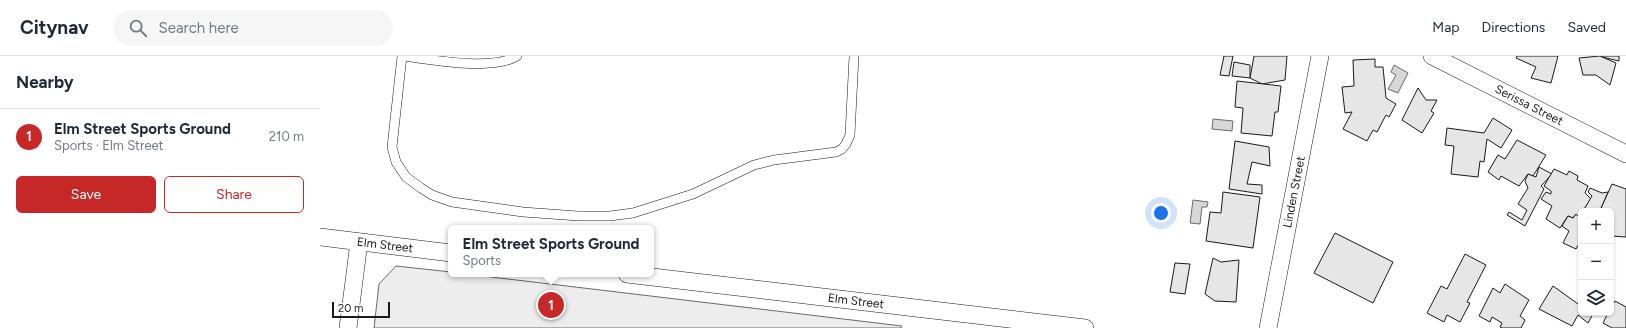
<!DOCTYPE html>
<meta charset="utf-8">
<style>
:root{--surface:#fff;--page:#f6f6f7;--text:#1f2937;--muted:#747a83;--line:#e0e1e3;--accent:#c62828}
body{margin:0;font-family:Figtree,sans-serif;background:var(--page);color:var(--text)}
.controls{position:absolute;right:12px;bottom:12px;display:grid;overflow:hidden;border-radius:6px;box-shadow:0 1px 3px #0004}
.controls button{width:36px;height:36px;display:grid;place-items:center;padding:0;border:0;border-bottom:1px solid var(--line);background:var(--surface);color:var(--text);font:20px sans-serif}
.scale{position:absolute;left:12px;bottom:10px;width:58px;box-sizing:border-box;padding-left:4px;border:2px solid #1a1a1a;border-top:0;font-size:11px;line-height:14px;white-space:nowrap;color:#1a1a1a;-webkit-text-stroke:3px #fff;paint-order:stroke}
.you{position:absolute;left:841px;top:157px;width:14px;height:14px;margin:-10px;border:3px solid #fff;border-radius:50%;background:#1a73e8;box-shadow:0 0 0 6px #1a73e833}
.badge{display:grid;place-items:center;width:26px;height:26px;border-radius:50%;background:var(--accent);color:#fff;font-size:13px;font-weight:700}
.pin{position:absolute;translate:-50% -50%;border:2px solid #fff;box-shadow:0 1px 4px #0006}
.popup{position:absolute;left:128px;top:169px;width:206px;height:52px;box-sizing:border-box;display:grid;place-content:center;border-radius:6px;background:var(--surface);filter:drop-shadow(0 1px 3px #0005);font-size:13px;white-space:nowrap;color:var(--muted)}
.popup b{font-size:15px;color:var(--text)}
.popup::after{content:'';position:absolute;left:50%;top:100%;margin-left:-8px;border:8px solid transparent;border-top-color:var(--surface)}
.list{margin:0;padding:0;list-style:none}
h2{display:flex;justify-content:space-between;align-items:center;height:52px;margin:0;padding:0 16px;font-size:17px}
h2 small{font-size:13px;font-weight:400;color:var(--muted)}
.list li{display:grid;grid-template-columns:26px 1fr auto;gap:12px;align-items:center;box-sizing:border-box;height:56px;padding:0 16px;border-top:1px solid var(--line)}
.list b{display:block;font-size:15px;white-space:nowrap}
.list p{margin:0;font-size:13px;white-space:nowrap;color:var(--muted)}
.list em{font-size:13px;font-style:normal;color:var(--muted)}
.actions{display:flex;gap:8px;padding:12px 16px}
.actions a{flex:1;padding:9px 0;border:1px solid var(--accent);border-radius:6px;text-align:center;font-size:14px;color:var(--accent)}
.actions .main{background:var(--accent);color:#fff}
.icon{flex:none;width:22px;height:22px;fill:none;stroke:currentColor;stroke-width:2;stroke-linecap:round;stroke-linejoin:round}
.map{position:relative;flex:none;width:1306px;height:272px;overflow:hidden}
header{display:flex;align-items:center;gap:24px;box-sizing:border-box;height:56px;padding:0 20px;background:var(--surface);border-bottom:1px solid var(--line)}
header strong{font-size:19px}
nav{display:flex;gap:22px;margin-inline-start:auto;font-size:14px}
.search{width:280px;height:36px;background:var(--page);display:flex;align-items:center;gap:10px;box-sizing:border-box;padding:0 14px;border-radius:22px;color:var(--muted);font-size:15px}
main{display:flex}
aside{flex:1;background:var(--surface)}
.map>svg:first-child{display:block}
.built{fill:#ededed;stroke:#6a6a6a}
.water{fill:#d7d7d7;stroke:#6a6a6a}
.building{fill:#e6e6e6;stroke:#1a1a1a}
.lines{fill:none;stroke-linecap:round;stroke-linejoin:round}
.lane-casing{stroke:#1a1a1a;stroke-width:10}
.street-casing{stroke:#1a1a1a;stroke-width:18}
.lane{stroke:#fff;stroke-width:9}
.street{stroke:#fff;stroke-width:17}
.labels{text-anchor:middle;dominant-baseline:central;stroke-width:3;stroke-linejoin:round;paint-order:stroke}
.street-label{font-size:12px;fill:#1a1a1a;stroke:#fff}
</style>
<header>
<strong>Citynav</strong>
<div class="search"><svg class="icon" aria-label="search" viewBox="0 0 24 24"><circle cx="10" cy="10" r="6"/><path d="M15 15l6 6"/></svg>Search here</div>
<nav><a>Map</a><a>Directions</a><a>Saved</a></nav>
</header>
<main>
<aside>
<h2>Nearby<small></small></h2>
<ul class="list">
<li><span class="badge">1</span><div><b>Elm Street Sports Ground</b><p>Sports · Elm Street</p></div><em>210 m</em></li>
</ul>
<div class="actions"><a class="main">Save</a><a>Share</a></div>
</aside>
<div class="map">
<svg width="1306" height="272" viewBox="0 0 1306 272">
<rect width="100%" height="100%" fill="#fff"/>
<polygon class="built" points="76,210 131,216 131,218 146,218 582,270 581,272 54,272 59,228"/>
<g class="water">
<polygon points="1074,9 1088,17 1078,37 1068,33 1076,19 1071,16"/>
<polygon points="893,63 913,65 912,75 892,73"/>
<polygon points="873,144 888,146 887,151 882,151 880,168 870,167"/>
</g>
<g class="building">
<polygon points="904,0 913,0 909,20 900,19"/>
<polygon points="934,0 967,0 965,24 942,28 930,22"/>
<polygon points="1197,0 1238,0 1231,27 1211,22 1216,11 1196,2"/>
<polygon points="1280,0 1296,7 1290,29 1276,19 1263,19 1259,2"/>
<polygon points="1282,0 1299,0 1299,5 1282,1"/>
<polygon points="1055,3 1055,11 1063,11 1066,42 1076,48 1069,61 1066,59 1057,76 1053,74 1047,85 1023,73 1032,56 1025,57 1022,31 1034,30 1033,4"/>
<polygon points="914,6 930,9 930,22 912,20"/>
<polygon points="917,25 961,30 958,56 955,56 952,80 921,77 923,52 915,51"/>
<polygon points="1098,32 1106,44 1117,44 1111,55 1114,57 1102,77 1082,64"/>
<polygon points="1173,62 1192,74 1181,92 1167,83 1164,106 1160,105 1158,121 1131,118 1134,90 1125,89 1127,72 1164,77"/>
<polygon points="1197,84 1226,99 1213,120 1208,118 1199,130 1181,120 1179,124 1168,116 1178,99 1185,103"/>
<polygon points="915,85 949,91 950,110 932,106 927,128 942,129 942,138 909,133"/>
<polygon points="1219,111 1232,118 1221,130 1224,133 1205,170 1187,159 1189,156 1202,164 1207,154 1198,148 1208,132 1205,125 1208,118 1216,121"/>
<polygon points="1234,113 1247,119 1249,115 1258,120 1257,124 1268,130 1265,137 1271,143 1263,155 1261,155 1259,161 1256,158 1253,162 1248,160 1240,172 1226,163 1232,150 1221,143 1226,136 1231,138 1231,135 1224,130"/>
<polygon points="1292,128 1306,133 1306,181 1291,180 1291,155 1286,155 1281,152"/>
<polygon points="1270,132 1282,137 1288,136 1281,152 1283,155 1263,155 1272,140 1268,136"/>
<polygon points="903,136 940,141 933,192 886,185 890,156 901,157"/>
<polygon points="1256,158 1259,161 1261,158 1261,184 1256,193 1243,187 1249,175 1242,170 1248,160 1253,162"/>
<polygon points="1015,177 1073,206 1053,247 994,217"/>
<polygon points="1145,198 1166,209 1147,246 1150,247 1140,266 1127,259 1124,266 1107,257 1121,230 1127,233"/>
<polygon points="893,202 901,206 919,204 916,246 895,245 885,238"/>
<polygon points="855,207 870,208 865,238 850,236"/>
<polygon points="1185,228 1209,244 1200,260 1205,264 1201,272 1182,272 1180,271 1182,267 1172,261 1170,266 1159,260 1173,232 1180,237"/>
<polygon points="1233,230 1261,250 1261,257 1273,258 1268,267 1258,259 1252,270 1219,253"/>
<polygon points="1295,245 1306,251 1306,272 1292,272 1283,267 1288,257 1291,257 1291,252"/>
</g>
<g class="lines">
<g class="lane-casing">
<g id="lane">
<polyline points="82,0 72,91 76,106 86,121 101,132 112,139 132,146 203,156 258,160 290,160 313,157 373,138 434,109 454,104 516,96 522,93 526,88 530,79 534,0"/>
<path d="M84,0C113,4 173,15 197,0"/>
</g>
</g>
<g class="street-casing">
<g id="street">
<polyline points="1112,0 1306,98"/>
<polyline points="0,181 131,197"/>
<polyline points="307,218 765,272"/>
<polyline points="28,272 39,186"/>
<polyline points="948,272 1000,0"/>
</g>
</g>
<use href="#lane" class="lane"/>
<use href="#street" class="street"/>
</g>
<g class="labels">
<g class="street-label">
<text transform="translate(1209 49) rotate(27)">Serissa Street</text>
<text transform="translate(974 136) rotate(-79)">Linden Street</text>
<text transform="translate(65 189) rotate(7)">Elm Street</text>
<text transform="translate(536 245) rotate(7)">Elm Street</text>
</g>
</g>
</svg>
<div class="controls">
<button>+</button>
<button>−</button>
<button><svg class="icon" aria-label="layers" viewBox="0 0 24 24"><path d="M12 4l9 5-9 5-9-5zM3 14l9 5 9-5"/></svg></button>
</div>
<div class="scale">20 m</div>
<div class="you"></div>
<div class="pin badge" style="left:231px;top:249px">1</div>
<div class="popup"><b>Elm Street Sports Ground</b>Sports</div>
</div>
</main>
